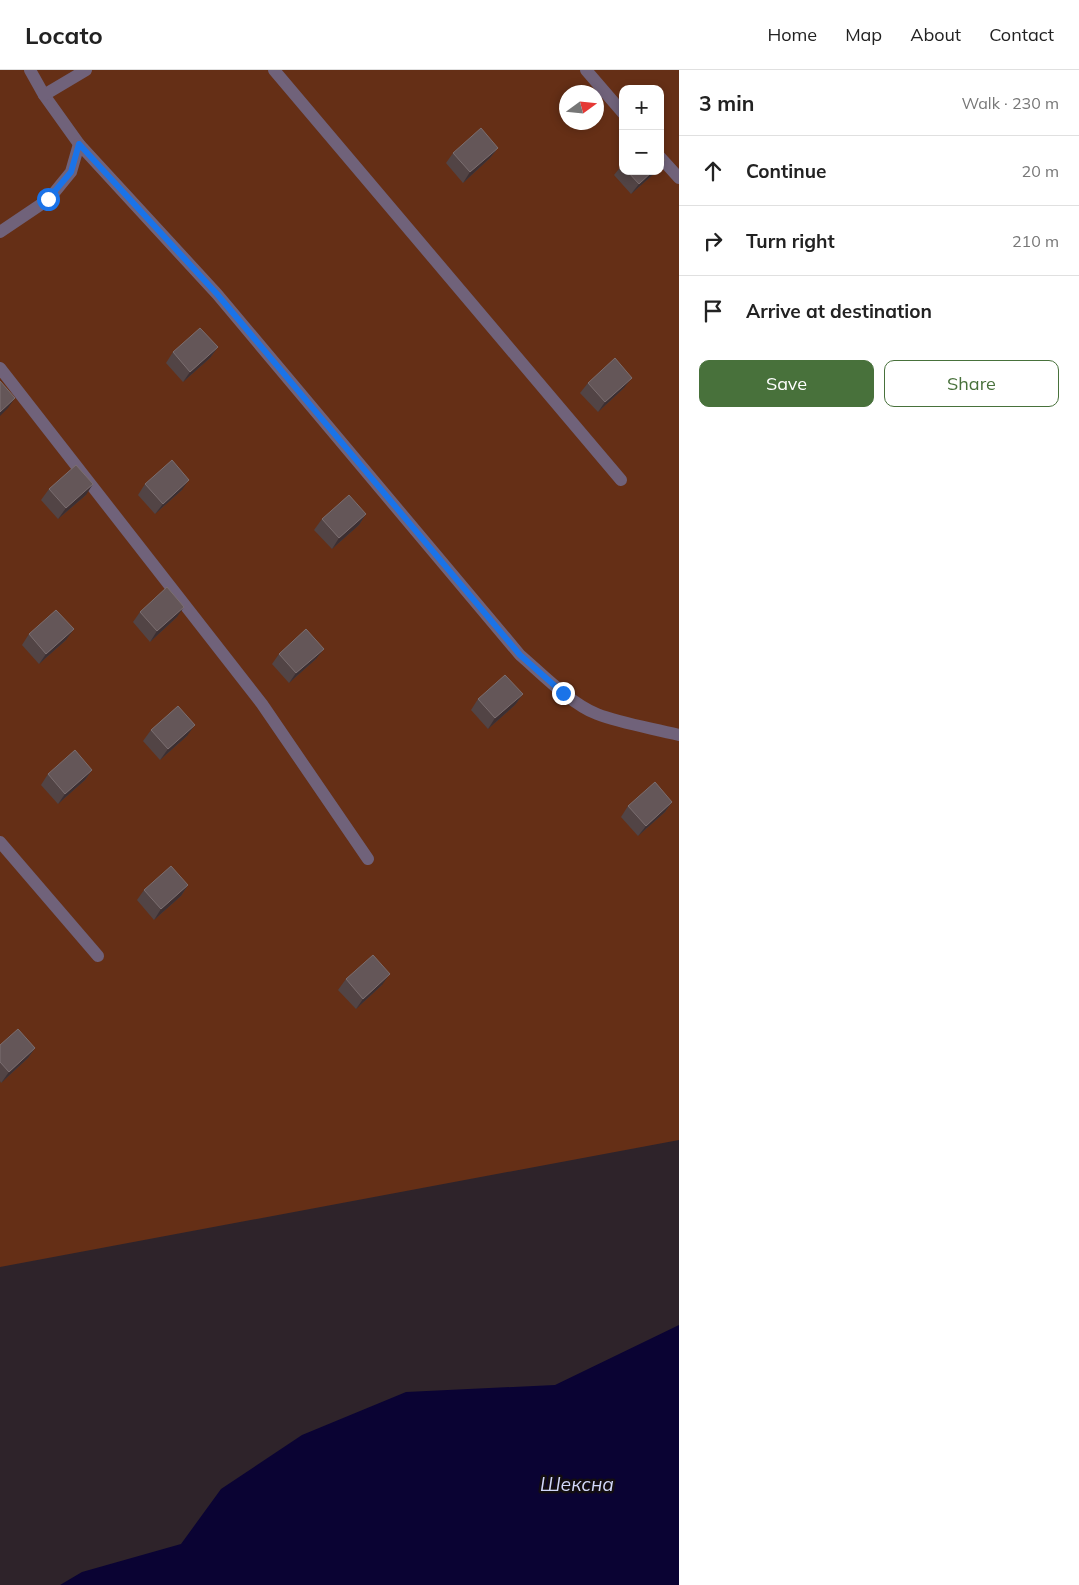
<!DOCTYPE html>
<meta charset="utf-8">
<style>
:root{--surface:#fff;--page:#f6f6f6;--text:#222;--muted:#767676;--line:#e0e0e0;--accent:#48713b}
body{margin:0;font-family:Mulish,sans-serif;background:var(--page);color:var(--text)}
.controls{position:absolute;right:15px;top:15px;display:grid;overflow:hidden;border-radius:10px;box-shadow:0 2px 8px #0003}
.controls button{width:45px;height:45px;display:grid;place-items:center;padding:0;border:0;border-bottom:1px solid var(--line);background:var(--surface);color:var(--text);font:25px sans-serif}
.compass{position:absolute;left:559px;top:15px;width:45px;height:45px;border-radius:50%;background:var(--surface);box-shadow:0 2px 8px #0003;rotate:75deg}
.stop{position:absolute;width:15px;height:15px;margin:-11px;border:4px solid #1a73e8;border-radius:50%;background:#fff}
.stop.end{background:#1a73e8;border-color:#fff;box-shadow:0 1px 5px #0008}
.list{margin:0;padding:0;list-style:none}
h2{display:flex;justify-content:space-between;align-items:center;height:65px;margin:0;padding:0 20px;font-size:21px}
h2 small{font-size:16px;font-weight:400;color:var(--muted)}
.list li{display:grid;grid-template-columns:32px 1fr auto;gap:15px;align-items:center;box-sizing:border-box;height:70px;padding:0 20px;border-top:1px solid var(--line)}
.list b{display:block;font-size:19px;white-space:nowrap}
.list em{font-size:16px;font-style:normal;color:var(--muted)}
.actions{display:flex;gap:10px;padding:15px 20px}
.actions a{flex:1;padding:11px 0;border:1px solid var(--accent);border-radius:10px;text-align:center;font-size:18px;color:var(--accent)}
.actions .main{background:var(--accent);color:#fff}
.icon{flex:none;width:28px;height:28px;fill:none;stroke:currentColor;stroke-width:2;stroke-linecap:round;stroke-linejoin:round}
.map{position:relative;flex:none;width:679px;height:1515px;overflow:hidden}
header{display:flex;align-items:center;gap:30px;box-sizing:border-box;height:70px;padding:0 25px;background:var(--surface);border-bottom:1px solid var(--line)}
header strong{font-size:24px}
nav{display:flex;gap:28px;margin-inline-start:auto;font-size:18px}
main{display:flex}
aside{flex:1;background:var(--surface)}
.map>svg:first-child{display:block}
.green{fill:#652f16;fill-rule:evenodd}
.water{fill:#0a0333}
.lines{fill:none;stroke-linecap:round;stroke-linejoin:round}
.minor{stroke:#70627a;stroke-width:12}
.wall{fill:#524445}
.shaded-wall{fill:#3c2f32}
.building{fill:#645658;stroke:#7b6e70}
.route{stroke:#1a73e8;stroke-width:6}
.labels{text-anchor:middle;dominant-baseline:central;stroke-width:5;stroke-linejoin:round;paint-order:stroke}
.water-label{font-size:19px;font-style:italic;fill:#d2d8fa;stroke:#130e11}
</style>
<header>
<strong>Locato</strong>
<nav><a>Home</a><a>Map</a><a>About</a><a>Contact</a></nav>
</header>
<main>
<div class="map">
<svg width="679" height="1515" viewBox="0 0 679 1515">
<rect width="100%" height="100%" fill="#2e232a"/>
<path class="green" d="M0,0H679V1070L0,1197ZM623,19H660V101H623ZM566,22H596V52H566Z"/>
<polygon class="water" points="679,1255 679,1515 60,1515 82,1502 181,1474 221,1419 302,1365 406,1322 555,1315"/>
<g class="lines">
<g class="minor">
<path d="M30,0L44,25L79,74L217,224L520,585C541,603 571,634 597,644C623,654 652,658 679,665"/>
<polyline points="274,0 621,410"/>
<polyline points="586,0 623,43"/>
<polyline points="44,25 86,0"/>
<polyline points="660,87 679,108"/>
<polyline points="0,162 49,129 71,102 79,74"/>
<polyline points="0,298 262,634 368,789"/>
<polyline points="0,772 98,886"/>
</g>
</g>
<g class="wall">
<polygon points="498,78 490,88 463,113 446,93 453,83"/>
<polygon points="623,94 623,101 657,101 631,124 614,105"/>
<polygon points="218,277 210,288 183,312 166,293 173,282"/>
<polygon points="588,313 624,318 598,342 580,323"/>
<polygon points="145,414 182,420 155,444 138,425"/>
<polygon points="49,419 86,425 58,449 41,430"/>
<polygon points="366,444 359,455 332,479 314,460 322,449"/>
<polygon points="140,542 177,547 150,572 133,552"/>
<polygon points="29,564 66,570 39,594 22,575"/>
<polygon points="279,584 316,589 289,613 272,594"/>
<polygon points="523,624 515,635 488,659 471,640 478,629"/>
<polygon points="151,660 187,666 160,690 143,671"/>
<polygon points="92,700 85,710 58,734 41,715 48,704"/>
<polygon points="672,732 665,742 638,766 621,747 628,736"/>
<polygon points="188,815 181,826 154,850 137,830 144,820"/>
<polygon points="346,909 382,915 356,939 338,920"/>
<polygon points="0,975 35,978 28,988 1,1013 0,1011"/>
</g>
<g class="shaded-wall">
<polygon points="498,78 490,88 463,113 470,102"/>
<polygon points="653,101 657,101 631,124 639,114"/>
<polygon points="218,277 210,288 183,312 190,302"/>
<polygon points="632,308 624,318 598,342 605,332"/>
<polygon points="15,328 8,338 0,346 0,342"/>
<polygon points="189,410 182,420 155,444 163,434"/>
<polygon points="93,414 86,425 58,449 66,438"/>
<polygon points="366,444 359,455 332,479 339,468"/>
<polygon points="184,537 177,547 150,572 157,561"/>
<polygon points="74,559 66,570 39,594 46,584"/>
<polygon points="324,579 316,589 289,613 296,603"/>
<polygon points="523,624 515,635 488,659 495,648"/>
<polygon points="195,655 187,666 160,690 168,679"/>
<polygon points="92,700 85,710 58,734 65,724"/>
<polygon points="672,732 665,742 638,766 646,756"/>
<polygon points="188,815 181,826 154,850 161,839"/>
<polygon points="390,904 382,915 356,939 363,929"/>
<polygon points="35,978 28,988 1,1013 9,1002"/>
</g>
<g class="building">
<polygon points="481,58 498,78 470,102 453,83"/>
<polygon points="660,84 665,90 660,95"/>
<polygon points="627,101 653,101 639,114"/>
<polygon points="200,258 218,277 190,302 173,282"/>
<polygon points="615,288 632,308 605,332 588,313"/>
<polygon points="0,311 15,328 0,342"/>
<polygon points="172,390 189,410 163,434 145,414"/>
<polygon points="76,395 93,414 66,438 49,419"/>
<polygon points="349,425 366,444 339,468 322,449"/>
<polygon points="167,517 184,537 157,561 140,542"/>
<polygon points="56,540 74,559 46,584 29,564"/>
<polygon points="306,559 324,579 296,603 279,584"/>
<polygon points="505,605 523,624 495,648 478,629"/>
<polygon points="178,636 195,655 168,679 151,660"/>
<polygon points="75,680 92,700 65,724 48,704"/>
<polygon points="655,712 672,732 646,756 628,736"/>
<polygon points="171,796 188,815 161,839 144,820"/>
<polygon points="373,885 390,904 363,929 346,909"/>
<polygon points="18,959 35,978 9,1002 0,992 0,975"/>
</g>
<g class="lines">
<polyline class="route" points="48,129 71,102 79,74 217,224 520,585 563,623"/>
</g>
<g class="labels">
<g class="water-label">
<text x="577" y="1414">Шексна</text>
</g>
</g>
</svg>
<div class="controls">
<button>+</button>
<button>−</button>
</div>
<svg class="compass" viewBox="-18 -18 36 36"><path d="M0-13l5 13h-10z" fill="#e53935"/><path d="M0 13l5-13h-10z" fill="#767676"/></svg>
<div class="stop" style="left:48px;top:129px"></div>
<div class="stop end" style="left:563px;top:623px"></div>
</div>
<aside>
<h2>3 min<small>Walk · 230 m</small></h2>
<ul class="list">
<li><svg class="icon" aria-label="ahead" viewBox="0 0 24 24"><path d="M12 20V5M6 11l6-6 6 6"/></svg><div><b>Continue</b></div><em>20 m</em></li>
<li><svg class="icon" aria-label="right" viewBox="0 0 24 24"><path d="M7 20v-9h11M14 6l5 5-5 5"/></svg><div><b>Turn right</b></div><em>210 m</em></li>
<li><svg class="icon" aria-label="arrive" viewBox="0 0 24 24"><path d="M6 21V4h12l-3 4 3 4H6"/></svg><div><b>Arrive at destination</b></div></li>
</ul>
<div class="actions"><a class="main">Save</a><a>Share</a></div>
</aside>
</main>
